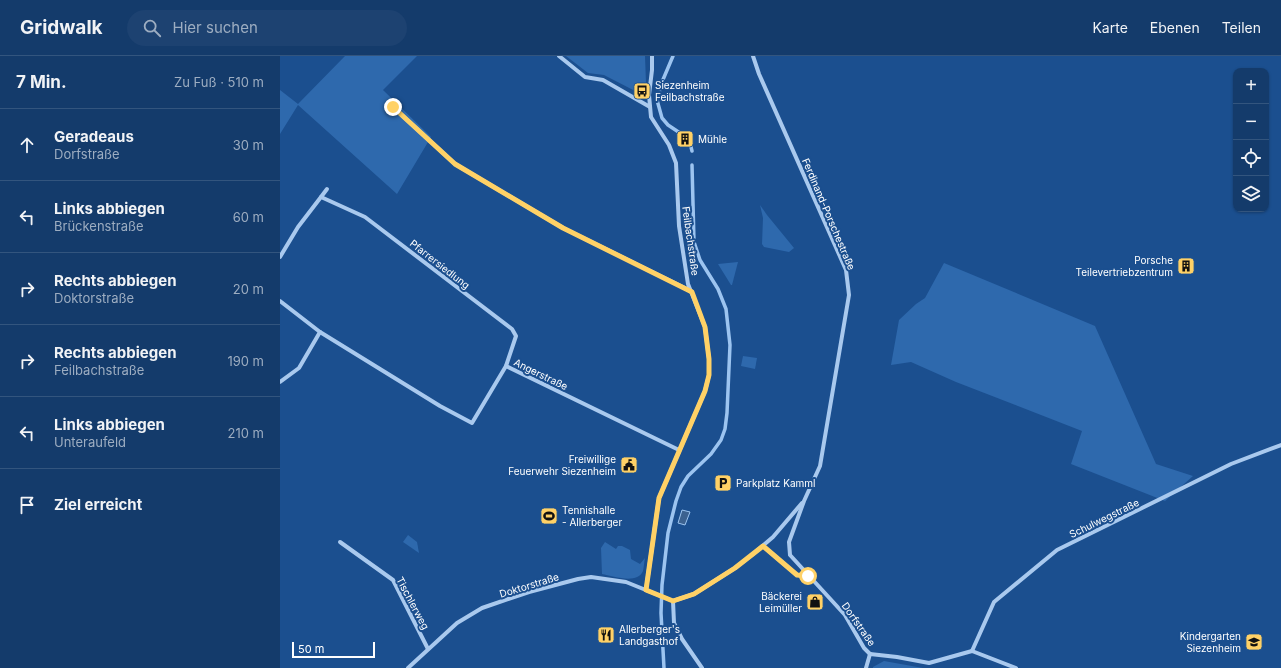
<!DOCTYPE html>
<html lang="de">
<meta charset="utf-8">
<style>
:root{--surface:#143b6b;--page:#1d4271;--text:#f1f3f6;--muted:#9dadc1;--line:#33557e}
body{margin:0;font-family:Inter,sans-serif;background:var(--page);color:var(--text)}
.controls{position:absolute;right:12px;top:12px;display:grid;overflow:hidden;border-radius:8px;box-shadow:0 1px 3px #0004}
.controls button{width:36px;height:36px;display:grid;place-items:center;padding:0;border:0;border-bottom:1px solid var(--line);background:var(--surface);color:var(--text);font:20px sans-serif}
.scale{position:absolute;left:12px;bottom:10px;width:83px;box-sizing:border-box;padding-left:4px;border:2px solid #fff;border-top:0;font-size:11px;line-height:14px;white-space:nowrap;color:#fff;-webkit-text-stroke:3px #1b4f8f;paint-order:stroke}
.stop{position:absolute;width:12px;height:12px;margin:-9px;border:3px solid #ffd166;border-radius:50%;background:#fff}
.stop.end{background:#ffd166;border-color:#fff;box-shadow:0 1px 4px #0008}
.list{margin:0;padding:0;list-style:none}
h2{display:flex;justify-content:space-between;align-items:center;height:52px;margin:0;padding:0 16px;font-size:17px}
h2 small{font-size:13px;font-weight:400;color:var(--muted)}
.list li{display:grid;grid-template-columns:26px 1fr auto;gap:12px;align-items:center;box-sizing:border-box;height:72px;padding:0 16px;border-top:1px solid var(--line)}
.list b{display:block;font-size:15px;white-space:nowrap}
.list p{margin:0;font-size:13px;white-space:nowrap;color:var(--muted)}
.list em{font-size:13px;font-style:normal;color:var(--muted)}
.icon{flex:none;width:22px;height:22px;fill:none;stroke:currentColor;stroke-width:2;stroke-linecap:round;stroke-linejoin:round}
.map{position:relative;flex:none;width:1001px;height:612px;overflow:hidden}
header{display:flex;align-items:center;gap:24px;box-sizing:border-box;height:56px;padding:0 20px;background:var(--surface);border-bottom:1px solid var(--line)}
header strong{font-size:19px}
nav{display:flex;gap:22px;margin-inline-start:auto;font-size:14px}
.search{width:280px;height:36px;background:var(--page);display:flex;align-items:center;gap:10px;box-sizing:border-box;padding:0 14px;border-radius:22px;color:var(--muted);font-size:15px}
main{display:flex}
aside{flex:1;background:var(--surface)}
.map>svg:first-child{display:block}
.green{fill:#2e69ad}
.water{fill:#3c6290;stroke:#9cc4f0}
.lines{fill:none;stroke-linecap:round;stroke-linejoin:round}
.stream{stroke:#9cc4f0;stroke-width:3.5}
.minor{stroke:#a9c9ee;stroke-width:4}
.route{stroke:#ffd166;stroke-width:5}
.labels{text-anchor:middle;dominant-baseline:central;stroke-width:4;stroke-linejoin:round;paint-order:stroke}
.poi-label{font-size:10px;fill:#fff;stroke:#1b4f8f;text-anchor:start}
.street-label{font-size:10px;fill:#fff;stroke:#1b4f8f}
</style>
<header>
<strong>Gridwalk</strong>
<div class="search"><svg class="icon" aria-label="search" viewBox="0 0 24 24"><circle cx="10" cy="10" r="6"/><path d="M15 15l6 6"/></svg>Hier suchen</div>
<nav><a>Karte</a><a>Ebenen</a><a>Teilen</a></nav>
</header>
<main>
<aside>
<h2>7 Min.<small>Zu Fuß · 510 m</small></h2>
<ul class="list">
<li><svg class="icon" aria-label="ahead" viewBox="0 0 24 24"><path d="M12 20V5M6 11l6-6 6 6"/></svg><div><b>Geradeaus</b><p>Dorfstraße</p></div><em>30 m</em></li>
<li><svg class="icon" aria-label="left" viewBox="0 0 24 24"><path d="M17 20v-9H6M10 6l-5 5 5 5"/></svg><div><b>Links abbiegen</b><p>Brückenstraße</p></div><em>60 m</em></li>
<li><svg class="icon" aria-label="right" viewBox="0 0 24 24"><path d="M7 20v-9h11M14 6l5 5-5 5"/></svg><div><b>Rechts abbiegen</b><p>Doktorstraße</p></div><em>20 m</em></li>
<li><svg class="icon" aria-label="right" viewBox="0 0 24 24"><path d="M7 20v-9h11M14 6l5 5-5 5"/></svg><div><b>Rechts abbiegen</b><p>Feilbachstraße</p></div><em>190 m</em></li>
<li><svg class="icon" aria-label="left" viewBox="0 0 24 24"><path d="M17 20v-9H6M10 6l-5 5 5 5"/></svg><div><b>Links abbiegen</b><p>Unteraufeld</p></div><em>210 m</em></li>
<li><svg class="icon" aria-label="arrive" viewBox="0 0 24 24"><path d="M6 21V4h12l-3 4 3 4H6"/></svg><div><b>Ziel erreicht</b></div></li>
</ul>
</aside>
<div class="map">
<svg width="1001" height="612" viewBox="0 0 1001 612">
<rect width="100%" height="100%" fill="#1b4f8f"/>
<g class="green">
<polygon points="65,0 137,0 103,34 151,81 117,138 18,49 0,78 0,34 18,48"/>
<polygon points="286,0 365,0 366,27 357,36 324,19 308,17"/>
<polygon points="480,149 487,159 514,192 509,196 484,191 482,188 483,162"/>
<polygon points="458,206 452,229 451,229 438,208"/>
<polygon points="664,207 815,270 876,408 913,420 885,445 791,408 802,375 676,326 631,306 611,309 619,264 636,248 645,242"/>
<polygon points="463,300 477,302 475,313 461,310"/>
<polygon points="128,479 137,486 139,497 123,486"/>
<path d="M325,486L336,493L338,490H342L350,494L351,503L360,508L365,502C364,506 364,511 363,515C357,529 333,520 322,518L321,492Z"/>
<polygon points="604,605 643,612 593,612 593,611"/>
</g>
<polygon class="water" points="402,454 410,456 405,469 398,467"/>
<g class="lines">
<g class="stream">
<polyline points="393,0 382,26 377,44 382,62 388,69 409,83 412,95"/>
<polyline points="384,612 381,557 382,529 388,477 396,445 401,431 408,420 431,398 441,384 445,373 447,357 450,289 446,253 438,233 420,204 414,186 412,109"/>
</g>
<g class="minor">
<polyline points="279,0 305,21 323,24 370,51"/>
<polyline points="473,0 479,18 566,214 569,239 540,410 524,445 509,486 510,499 565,559 584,592 590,598"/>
<polyline points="113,51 175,108 283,172 411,235"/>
<polyline points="41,141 47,133"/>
<polyline points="0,201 18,171 41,141 85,161 232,273 236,280 226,310"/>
<polyline points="0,245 40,276 160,350 192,367 226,310 399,394"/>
<polyline points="0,326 19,312 40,276"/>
<polyline points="60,486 113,524 148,593"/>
<polyline points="483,490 517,519 528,520"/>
<polyline points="366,534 379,442 425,335 429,319 429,303 425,271 408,228 399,170 396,107 389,89 371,61 369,39 372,14 372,0"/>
<polyline points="393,545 414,538 455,512 472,499 493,481 522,447"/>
<polyline points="393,545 394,567 402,583 422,612"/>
<polyline points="692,595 714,546 777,494 951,408 1001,389"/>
<polyline points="590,598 617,601 649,607 692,595 736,612"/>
<polyline points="128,612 177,567 202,552 249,536 298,523 311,521 346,526 393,545"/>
<polyline points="586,612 590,598"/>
</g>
</g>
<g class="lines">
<polyline class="route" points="113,51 175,108 283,172 412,236 425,271 429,303 429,319 425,335 379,442 366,534 393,545 414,538 455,512 483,490 517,519 528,520"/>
</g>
<defs>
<g id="bus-square" transform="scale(0.9)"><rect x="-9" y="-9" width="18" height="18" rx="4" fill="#ffd166" stroke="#1b4f8f"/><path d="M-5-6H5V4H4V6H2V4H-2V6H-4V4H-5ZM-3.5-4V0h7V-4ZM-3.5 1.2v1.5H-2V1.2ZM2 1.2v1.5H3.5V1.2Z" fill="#111"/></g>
<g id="building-square" transform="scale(0.9)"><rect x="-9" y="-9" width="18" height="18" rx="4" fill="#ffd166" stroke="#1b4f8f"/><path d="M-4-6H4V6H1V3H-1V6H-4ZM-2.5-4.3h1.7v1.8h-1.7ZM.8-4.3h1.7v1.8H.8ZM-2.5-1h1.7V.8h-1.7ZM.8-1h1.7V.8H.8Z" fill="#111"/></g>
<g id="civic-square" transform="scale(0.9)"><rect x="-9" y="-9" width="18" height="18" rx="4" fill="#ffd166" stroke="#1b4f8f"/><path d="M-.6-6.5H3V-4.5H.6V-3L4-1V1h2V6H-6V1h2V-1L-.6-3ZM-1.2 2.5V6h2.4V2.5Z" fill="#111"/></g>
<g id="parking-square" transform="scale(0.9)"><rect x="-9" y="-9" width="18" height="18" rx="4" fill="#ffd166" stroke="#1b4f8f"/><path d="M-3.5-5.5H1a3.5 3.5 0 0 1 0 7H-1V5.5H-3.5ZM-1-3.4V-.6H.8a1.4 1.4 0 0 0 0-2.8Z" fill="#111"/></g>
<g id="stadium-square" transform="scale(0.9)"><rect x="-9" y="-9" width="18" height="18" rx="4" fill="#ffd166" stroke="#1b4f8f"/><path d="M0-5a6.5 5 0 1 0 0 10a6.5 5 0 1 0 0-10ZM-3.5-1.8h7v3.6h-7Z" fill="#111"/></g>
<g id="shop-square" transform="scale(0.9)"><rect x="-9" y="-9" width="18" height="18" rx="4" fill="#ffd166" stroke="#1b4f8f"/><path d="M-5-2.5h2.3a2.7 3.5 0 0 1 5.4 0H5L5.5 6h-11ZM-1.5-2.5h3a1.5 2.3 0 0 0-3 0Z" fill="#111"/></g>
<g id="restaurant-square" transform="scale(0.9)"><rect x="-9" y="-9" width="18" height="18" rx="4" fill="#ffd166" stroke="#1b4f8f"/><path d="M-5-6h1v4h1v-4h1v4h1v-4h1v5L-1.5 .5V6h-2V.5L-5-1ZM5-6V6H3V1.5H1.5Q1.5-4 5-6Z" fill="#111"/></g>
<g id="school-square" transform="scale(0.9)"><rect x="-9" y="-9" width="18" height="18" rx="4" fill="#ffd166" stroke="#1b4f8f"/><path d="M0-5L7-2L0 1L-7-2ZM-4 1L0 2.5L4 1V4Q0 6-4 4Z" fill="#111"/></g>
</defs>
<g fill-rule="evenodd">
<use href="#bus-square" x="362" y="35"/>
<use href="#building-square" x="405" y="83"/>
<use href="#building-square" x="906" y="210"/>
<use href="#civic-square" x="349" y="409"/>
<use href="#parking-square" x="443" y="427"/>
<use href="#stadium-square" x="269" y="460"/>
<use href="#shop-square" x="535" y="546"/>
<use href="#restaurant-square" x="326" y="579"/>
<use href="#school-square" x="974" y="586"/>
</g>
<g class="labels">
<g class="poi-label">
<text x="375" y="29">Siezenheim<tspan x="375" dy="12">Feilbachstraße</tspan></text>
<text x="418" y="83">Mühle</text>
<text x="893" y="204" text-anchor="end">Porsche<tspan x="893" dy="12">Teilevertriebzentrum</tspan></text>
<text x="336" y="403" text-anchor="end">Freiwillige<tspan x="336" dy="12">Feuerwehr Siezenheim</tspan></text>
<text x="456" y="427">Parkplatz Kamml</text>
<text x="282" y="454">Tennishalle<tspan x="282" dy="12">- Allerberger</tspan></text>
<text x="522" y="540" text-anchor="end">Bäckerei<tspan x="522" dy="12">Leimüller</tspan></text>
<text x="339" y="573">Allerberger's<tspan x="339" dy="12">Landgasthof</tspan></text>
<text x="961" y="580" text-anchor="end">Kindergarten<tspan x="961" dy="12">Siezenheim</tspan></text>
</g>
<g class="street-label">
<text transform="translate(549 158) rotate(67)">Ferdinand-Porschestraße</text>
<text transform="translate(411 185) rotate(82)">Feilbachstraße</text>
<text transform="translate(160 208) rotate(38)">Pfarrersiedlung</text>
<text transform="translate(261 318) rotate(26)">Angerstraße</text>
<text transform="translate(824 462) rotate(-26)">Schulwegstraße</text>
<text transform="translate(249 529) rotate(-17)">Doktorstraße</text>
<text transform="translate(133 547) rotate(62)">Tischlerweg</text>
<text transform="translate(579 568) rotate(55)">Dorfstraße</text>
</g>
</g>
</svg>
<div class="controls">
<button>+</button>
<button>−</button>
<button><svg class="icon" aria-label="locate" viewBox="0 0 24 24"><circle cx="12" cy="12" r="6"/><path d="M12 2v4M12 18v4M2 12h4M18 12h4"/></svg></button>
<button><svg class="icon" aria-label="layers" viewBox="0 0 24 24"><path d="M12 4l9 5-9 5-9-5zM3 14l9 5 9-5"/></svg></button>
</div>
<div class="scale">50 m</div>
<div class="stop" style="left:528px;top:520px"></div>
<div class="stop end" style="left:113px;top:51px"></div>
</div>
</main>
